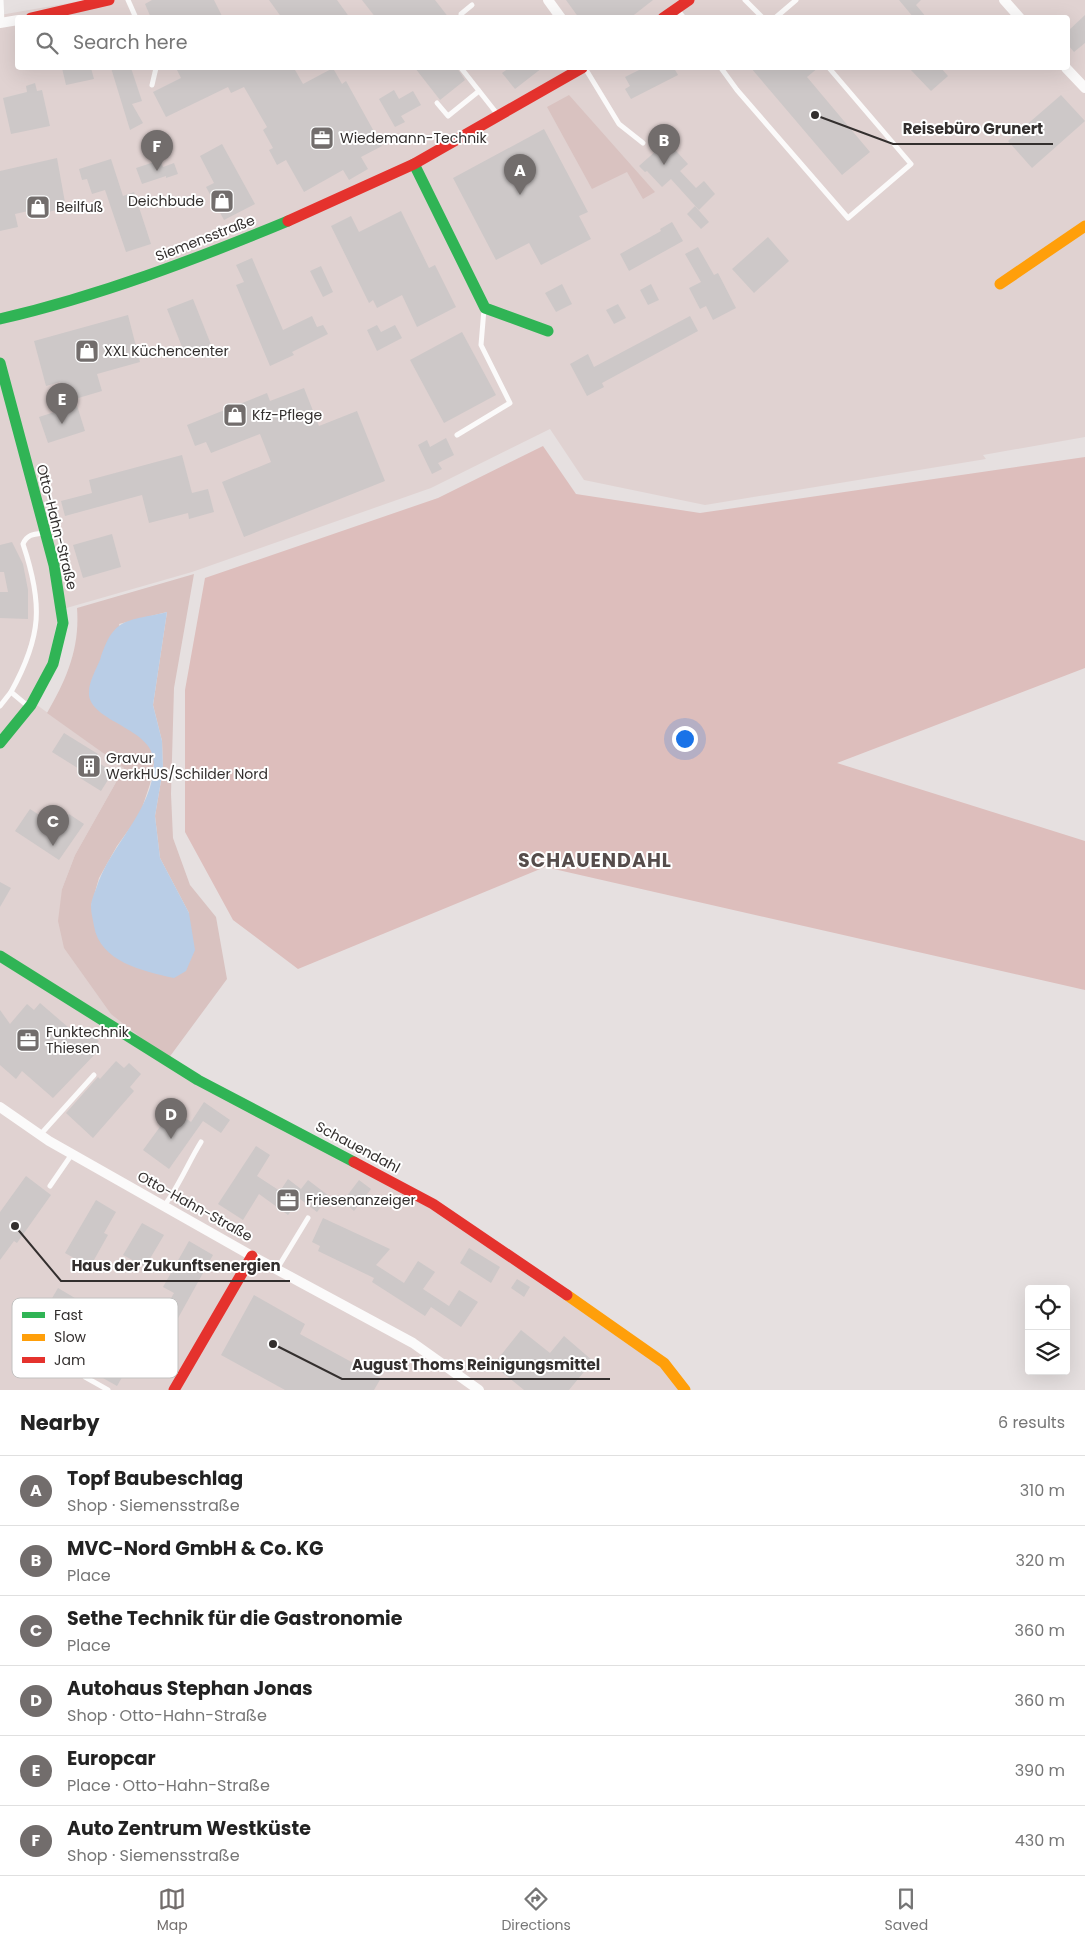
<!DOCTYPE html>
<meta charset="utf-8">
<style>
:root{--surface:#fff;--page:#f2f2f2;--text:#222;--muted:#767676;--line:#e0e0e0;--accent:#726d6c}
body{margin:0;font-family:Poppins,sans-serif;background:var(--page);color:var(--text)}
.controls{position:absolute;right:15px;bottom:15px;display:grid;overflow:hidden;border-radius:5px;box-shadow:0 5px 20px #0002}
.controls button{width:45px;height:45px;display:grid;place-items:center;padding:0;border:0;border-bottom:1px solid var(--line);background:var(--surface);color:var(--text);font:25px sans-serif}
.you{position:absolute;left:684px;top:738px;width:18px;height:18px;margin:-12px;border:4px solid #fff;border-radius:50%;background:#1a73e8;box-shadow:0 0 0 8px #1a73e833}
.badge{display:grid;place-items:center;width:32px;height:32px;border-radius:50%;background:var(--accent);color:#fff;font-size:16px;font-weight:700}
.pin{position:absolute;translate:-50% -41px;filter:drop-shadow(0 1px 2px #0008)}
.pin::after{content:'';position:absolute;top:26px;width:18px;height:15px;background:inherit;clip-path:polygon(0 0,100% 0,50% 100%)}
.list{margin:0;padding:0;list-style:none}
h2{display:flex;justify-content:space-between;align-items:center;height:65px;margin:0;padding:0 20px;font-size:21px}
h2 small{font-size:16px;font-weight:400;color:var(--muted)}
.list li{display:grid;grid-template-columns:32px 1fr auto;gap:15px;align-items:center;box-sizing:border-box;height:70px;padding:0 20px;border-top:1px solid var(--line)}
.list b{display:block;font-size:19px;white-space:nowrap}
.list p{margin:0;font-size:16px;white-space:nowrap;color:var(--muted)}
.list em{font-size:16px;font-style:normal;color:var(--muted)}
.icon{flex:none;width:28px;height:28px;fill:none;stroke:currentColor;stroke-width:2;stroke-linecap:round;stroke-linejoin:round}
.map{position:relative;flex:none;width:1085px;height:1390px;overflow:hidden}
.search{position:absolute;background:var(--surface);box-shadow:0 5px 20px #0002;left:15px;right:15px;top:15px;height:55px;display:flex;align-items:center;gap:12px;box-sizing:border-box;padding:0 18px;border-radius:5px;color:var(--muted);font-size:19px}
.sheet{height:485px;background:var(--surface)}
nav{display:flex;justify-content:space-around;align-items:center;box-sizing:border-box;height:70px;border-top:1px solid var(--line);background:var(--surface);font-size:14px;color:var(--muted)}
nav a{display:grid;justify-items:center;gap:2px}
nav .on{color:var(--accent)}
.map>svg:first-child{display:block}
.built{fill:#e0d2d1;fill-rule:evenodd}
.green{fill:#d9c2c0;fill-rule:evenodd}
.forest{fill:#ddbebc}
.water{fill:#b9cde6}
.building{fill:#cdc8c8}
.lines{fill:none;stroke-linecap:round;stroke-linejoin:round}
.lane{stroke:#fbfafa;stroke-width:5}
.street{stroke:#fbfafa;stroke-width:10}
.fast{stroke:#30b455;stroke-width:11}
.slow{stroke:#ff9f0a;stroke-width:11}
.jam{stroke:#e5322d;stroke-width:11}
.labels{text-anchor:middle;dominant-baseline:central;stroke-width:4;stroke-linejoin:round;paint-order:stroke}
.poi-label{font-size:14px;fill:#332f2e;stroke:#fff;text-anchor:start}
.street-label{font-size:14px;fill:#332f2e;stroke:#fff}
.district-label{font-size:19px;font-weight:bold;letter-spacing:1px;fill:#554c4b;stroke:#fff}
.key{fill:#fff;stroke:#c2c1c0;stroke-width:1}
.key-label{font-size:14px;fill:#332f2e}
.leader{fill:none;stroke:#332f2e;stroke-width:2}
.callout-dot{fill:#332f2e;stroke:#fff;stroke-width:2}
.callout-label{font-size:15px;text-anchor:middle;font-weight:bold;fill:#332f2e;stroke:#fff;stroke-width:4;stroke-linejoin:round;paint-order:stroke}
</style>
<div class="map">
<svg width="1085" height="1390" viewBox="0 0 1085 1390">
<rect width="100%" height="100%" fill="#e6e0e0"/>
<path class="built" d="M87,0H1085V437L983,455L986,459L705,505L584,480L550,429L431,488L192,572L56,611L57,622L48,662L30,700L124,768L75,855L62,889L168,1059L438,1213L662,1366L681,1390H0V15ZM18,18H1068V68H18Z"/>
<g class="green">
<polygon points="569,95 655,192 643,199 627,172 592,189 547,107"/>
<path d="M194,574L174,688L171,794L173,838L190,885L216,917L227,979L168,1059L111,1014L64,948L58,921L62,889L75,855L124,768L47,713C67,679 80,648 77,608ZM167,612L153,705L162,741L163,769L155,816L160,858L189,913L91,906L99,878L117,846L140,814L150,784L154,762L119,624Z"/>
</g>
<polygon class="forest" points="543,446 576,494 700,513 1085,457 1085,668 837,763 1085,841 1085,990 545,867 298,969 233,920 185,832 185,690 205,578 438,498"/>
<path class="water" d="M167,612L153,705L162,741L163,769L155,816L160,858L189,913L195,950L186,971L174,978C143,971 100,962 94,926C93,920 91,913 91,907C91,901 94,894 96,889C110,844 153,812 154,763C154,727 87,722 89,692C89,682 96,669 100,660C114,616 126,622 167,612Z"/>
<g class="building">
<polygon points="152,0 214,0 223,18 151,18 145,4"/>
<polygon points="269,0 337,0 350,18 282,18"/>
<polygon points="362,0 435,0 449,18 376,18"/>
<polygon points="566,0 653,0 630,18 579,18"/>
<polygon points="899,0 921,0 916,5 927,18 914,18"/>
<polygon points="1085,15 1085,43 1074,52 1068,45 1068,31"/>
<polygon points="62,68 81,68 82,69 91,68 94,79 66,85"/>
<polygon points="111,68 131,68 142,101 132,104 143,123 130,130"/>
<polygon points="176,68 294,68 303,84 333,68 342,84 346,81 382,146 361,157 368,169 349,180 343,170 304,192 286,160 277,165 269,150 273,148 263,130 267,127 244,87 231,93 228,87 166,117 153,92 181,78"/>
<polygon points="415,68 457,68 465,80 440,100"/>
<polygon points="509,68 542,68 515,89 502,73"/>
<polygon points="643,68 674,68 678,75 631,99 625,89 630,86 625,77"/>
<polygon points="751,68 818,68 807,77 870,152 842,175"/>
<polygon points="909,68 941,68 948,76 931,91"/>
<polygon points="35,83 37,91 42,90 50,126 11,134 3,98 27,92 26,86"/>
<polygon points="394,90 399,99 413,91 421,105 401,116 405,122 395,127 379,99"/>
<polygon points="1061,95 1085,121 1032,168 1008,141"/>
<polygon points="544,129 588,212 579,216 591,239 541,265 529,243 496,260 453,178"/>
<polygon points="667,141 688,164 680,171 696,188 704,181 715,194 699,210 671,179 662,187 647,171 645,172 639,166"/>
<polygon points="222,144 255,204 224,220 206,187 214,183 200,156"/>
<polygon points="57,158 66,208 34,215 33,210 15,214 18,227 0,231 0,171"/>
<polygon points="111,159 123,196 134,192 151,244 126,252 105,190 92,194 87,179 82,180 79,169"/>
<polygon points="160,160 163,167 174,163 178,174 166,178 166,176 142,184 136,168"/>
<polygon points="695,206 709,222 701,229 687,214"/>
<polygon points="401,211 429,268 435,265 456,307 417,327 402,295 377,308 373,300 369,303 331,226 351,216 359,232"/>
<polygon points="672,222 683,241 629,271 620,254 661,231 660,229"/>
<polygon points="768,237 789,261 754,293 732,269"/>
<polygon points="698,247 714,275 718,273 736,308 713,320 706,306 700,309 689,288 701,282 685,254"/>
<polygon points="252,258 283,330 312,316 317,327 323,325 328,334 292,352 294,355 270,366 236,285 244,282 236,265"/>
<polygon points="321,266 333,292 323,297 310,271"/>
<polygon points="562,284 572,304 556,312 545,293"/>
<polygon points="651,284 659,300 648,305 640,290"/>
<polygon points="193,299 212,347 186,357 167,309"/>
<polygon points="618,304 626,318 614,324 606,310"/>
<polygon points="128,315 140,362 97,374 102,391 75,399 85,431 48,443 39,417 67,408 60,382 46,386 34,341"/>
<polygon points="690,316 698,331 602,383 604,387 587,396 570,364 588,354 594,367"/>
<polygon points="377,325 381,332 395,325 402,338 377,351 367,330"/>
<polygon points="462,332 496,395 444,423 410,360"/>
<polygon points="304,388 319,426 357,411 385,481 244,537 222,482 271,462 260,434 211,453 206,442 195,446 187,425 267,393 270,401"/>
<polygon points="446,438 454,455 438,463 442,469 432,474 418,445 427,440 430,447"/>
<polygon points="182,455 192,493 208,489 214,512 189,519 188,513 149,523 142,495 65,516 61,501 92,493 89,480"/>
<polygon points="112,534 121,567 83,578 73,545"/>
<polygon points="12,542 23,564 28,590 28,619 0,618 0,592 8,592 4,572 0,572 0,545"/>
<polygon points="64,733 98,754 94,760 113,772 101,791 80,778 84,772 52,752"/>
<polygon points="30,809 59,828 69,814 84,824 59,860 15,831"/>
<polygon points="0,882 11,888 0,907"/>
<polygon points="40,1003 76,1034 83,1027 99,1041 94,1046 98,1051 53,1098 22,1071 16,1079 0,1065 0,1010 10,1024 27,1004 34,1010"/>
<polygon points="116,1061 124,1068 129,1063 141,1074 130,1087 134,1091 93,1138 66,1113 98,1077 100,1079"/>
<polygon points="204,1102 230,1120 221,1133 203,1121 169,1169 143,1150 173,1109 191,1122"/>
<polygon points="256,1146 270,1155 257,1176 280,1191 288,1179 301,1189 308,1180 329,1196 317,1212 300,1199 288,1215 259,1194 243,1220 218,1204"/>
<polygon points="26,1176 51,1195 17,1243 14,1241 0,1260 0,1212"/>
<polygon points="359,1180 371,1189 354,1211 343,1201"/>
<polygon points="96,1200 116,1212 104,1233 108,1235 90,1267 65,1253"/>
<polygon points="323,1218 390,1249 376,1265 404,1283 418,1261 435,1272 423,1289 449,1306 459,1290 478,1302 461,1327 431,1307 425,1316 372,1282 374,1278 318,1251 320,1246 312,1242"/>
<polygon points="142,1223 164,1235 145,1267 123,1255"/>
<polygon points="189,1241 213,1255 167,1338 147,1327 155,1312 161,1316 174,1293 163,1287"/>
<polygon points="469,1248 500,1267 491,1283 460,1263"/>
<polygon points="517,1279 530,1287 524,1297 511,1288"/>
<polygon points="58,1288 144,1339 117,1386 66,1357 60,1367 24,1346"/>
<polygon points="254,1295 305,1324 300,1334 381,1378 374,1390 285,1390 221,1355"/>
<polygon points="521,1330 550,1353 564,1336 593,1361 569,1390 524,1390 493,1365"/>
</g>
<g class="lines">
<g class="lane">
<polyline points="1,0 2,23"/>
<polyline points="128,0 136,18"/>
<polyline points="745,0 763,18"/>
<polyline points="677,9 684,18"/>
<polyline points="461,18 461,14 472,5"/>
<polyline points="775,18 796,0"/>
<polyline points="461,68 498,115"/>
<polyline points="585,68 619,124 643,143"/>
<polyline points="721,68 737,90 848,218 911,164 829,68"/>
<polyline points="152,85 156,68"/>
<polyline points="437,103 448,116 479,91"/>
<polyline points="457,435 510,403 481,345 484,309"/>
<polyline points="0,706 11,692"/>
<path d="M29,707L11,692C42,636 43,604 23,544C27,534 34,534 44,533"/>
<polyline points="40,1135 94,1075"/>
<polyline points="50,1186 72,1154"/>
<path d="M164,1206C179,1186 188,1163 201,1142"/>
<polyline points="277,1269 308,1218"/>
<polyline points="85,1377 108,1390"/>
</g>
<g class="street">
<polyline points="548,0 561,18"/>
<polyline points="1004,0 1020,18"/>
<polyline points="0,23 18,20"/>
<polyline points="1066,68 1085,88"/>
<polyline points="0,1107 49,1141 252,1256 413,1343 479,1390"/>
</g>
<g class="fast">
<polyline points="414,164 485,308 548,331"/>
<path d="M0,319C99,296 194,260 288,221"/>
<polyline points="0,363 54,565 63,623 53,664 31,705 0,743"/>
<polyline points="0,956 198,1080 354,1162"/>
</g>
<g class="slow">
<polyline points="1000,284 1085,226"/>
<polyline points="567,1295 664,1363 685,1390"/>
</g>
<g class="jam">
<polyline points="31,18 109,0"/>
<polyline points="663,18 689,0"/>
<polyline points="288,221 414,164 582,68"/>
<polyline points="354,1162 433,1204 567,1295"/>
<polyline points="174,1390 252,1256"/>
</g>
</g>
<defs>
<g id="office-square" transform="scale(1.25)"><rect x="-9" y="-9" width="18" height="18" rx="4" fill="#726d6c" stroke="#fff"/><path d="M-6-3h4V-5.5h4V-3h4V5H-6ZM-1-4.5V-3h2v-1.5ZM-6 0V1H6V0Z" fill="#fff"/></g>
<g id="shop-square" transform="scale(1.25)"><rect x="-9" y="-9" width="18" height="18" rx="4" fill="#726d6c" stroke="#fff"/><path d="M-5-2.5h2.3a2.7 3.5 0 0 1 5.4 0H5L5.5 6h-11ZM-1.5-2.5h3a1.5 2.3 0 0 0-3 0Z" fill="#fff"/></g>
<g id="building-square" transform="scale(1.25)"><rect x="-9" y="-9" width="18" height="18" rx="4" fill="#726d6c" stroke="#fff"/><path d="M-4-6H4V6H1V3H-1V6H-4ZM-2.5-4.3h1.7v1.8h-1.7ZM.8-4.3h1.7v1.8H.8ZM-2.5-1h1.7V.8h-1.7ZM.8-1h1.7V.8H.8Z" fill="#fff"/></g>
</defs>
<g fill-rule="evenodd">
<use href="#office-square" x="322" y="138"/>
<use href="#shop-square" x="222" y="201"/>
<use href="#shop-square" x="38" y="207"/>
<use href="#shop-square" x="87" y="351"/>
<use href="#shop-square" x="235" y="415"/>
<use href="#building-square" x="89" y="766"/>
<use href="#office-square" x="28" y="1040"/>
<use href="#office-square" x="288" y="1200"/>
</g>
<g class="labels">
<g class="poi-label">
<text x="340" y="138">Wiedemann-Technik</text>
<text x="204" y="201" text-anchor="end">Deichbude</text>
<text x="56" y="207">Beilfuß</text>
<text x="104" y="351">XXL Küchencenter</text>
<text x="252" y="415">Kfz-Pflege</text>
<text x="106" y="758">Gravur<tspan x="106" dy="16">WerkHUS/Schilder Nord</tspan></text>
<text x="46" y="1032">Funktechnik<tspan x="46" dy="16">Thiesen</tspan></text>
<text x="306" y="1200">Friesenanzeiger</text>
</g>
<g class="street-label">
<text transform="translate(205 238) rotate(-21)">Siemensstraße</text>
<text transform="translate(57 527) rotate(76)">Otto-Hahn-Straße</text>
<text transform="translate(358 1147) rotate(28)">Schauendahl</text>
<text transform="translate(195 1206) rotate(29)">Otto-Hahn-Straße</text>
</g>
<g class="district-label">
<text x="595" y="860">SCHAUENDAHL</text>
</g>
</g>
<rect x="12" y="1298" width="166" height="80" rx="8" class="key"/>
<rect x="22" y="1312" width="23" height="6" fill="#30b455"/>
<rect x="22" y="1334" width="23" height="7" fill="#ff9f0a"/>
<rect x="22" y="1357" width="23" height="6" fill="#e5322d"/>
<g class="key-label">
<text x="54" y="1320">Fast</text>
<text x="54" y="1342">Slow</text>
<text x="54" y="1365">Jam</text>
</g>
<path class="leader" d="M815 115L893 144H1053M15 1226L61 1281H290M273 1344L342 1379H610"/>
<g class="callout-dot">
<circle cx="815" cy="115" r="5"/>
<circle cx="15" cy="1226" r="5"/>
<circle cx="273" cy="1344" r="5"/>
</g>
<g class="callout-label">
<text x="973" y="134">Reisebüro Grunert</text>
<text x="176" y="1271">Haus der Zukunftsenergien</text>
<text x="476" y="1370">August Thoms Reinigungsmittel</text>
</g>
</svg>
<div class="controls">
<button><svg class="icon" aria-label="locate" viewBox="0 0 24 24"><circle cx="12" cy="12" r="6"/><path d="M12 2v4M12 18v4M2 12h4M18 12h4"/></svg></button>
<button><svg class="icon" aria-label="layers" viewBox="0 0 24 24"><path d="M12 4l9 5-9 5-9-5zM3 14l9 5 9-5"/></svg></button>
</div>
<div class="you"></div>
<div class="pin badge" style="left:520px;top:195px">A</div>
<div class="pin badge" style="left:664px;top:165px">B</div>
<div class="pin badge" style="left:53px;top:846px">C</div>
<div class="pin badge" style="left:171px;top:1139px">D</div>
<div class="pin badge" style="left:62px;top:424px">E</div>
<div class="pin badge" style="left:157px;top:171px">F</div>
<div class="search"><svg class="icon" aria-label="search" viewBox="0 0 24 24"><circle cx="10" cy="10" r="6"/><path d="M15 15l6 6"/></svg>Search here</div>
</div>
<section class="sheet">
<h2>Nearby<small>6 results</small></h2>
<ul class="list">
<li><span class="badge">A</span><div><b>Topf Baubeschlag</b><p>Shop · Siemensstraße</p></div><em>310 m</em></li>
<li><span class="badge">B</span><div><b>MVC-Nord GmbH &amp; Co. KG</b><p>Place</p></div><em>320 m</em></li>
<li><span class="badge">C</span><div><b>Sethe Technik für die Gastronomie</b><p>Place</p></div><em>360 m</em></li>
<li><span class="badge">D</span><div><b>Autohaus Stephan Jonas</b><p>Shop · Otto-Hahn-Straße</p></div><em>360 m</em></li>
<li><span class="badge">E</span><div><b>Europcar</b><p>Place · Otto-Hahn-Straße</p></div><em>390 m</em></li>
<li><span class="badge">F</span><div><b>Auto Zentrum Westküste</b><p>Shop · Siemensstraße</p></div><em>430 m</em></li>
</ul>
</section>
<nav>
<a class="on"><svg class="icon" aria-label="map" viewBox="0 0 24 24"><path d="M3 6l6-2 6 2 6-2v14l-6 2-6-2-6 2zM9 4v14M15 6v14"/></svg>Map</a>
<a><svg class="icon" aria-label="directions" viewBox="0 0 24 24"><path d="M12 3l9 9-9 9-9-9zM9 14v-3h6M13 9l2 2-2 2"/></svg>Directions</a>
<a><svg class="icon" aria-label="saved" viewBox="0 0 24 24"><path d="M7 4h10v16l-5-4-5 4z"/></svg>Saved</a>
</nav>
